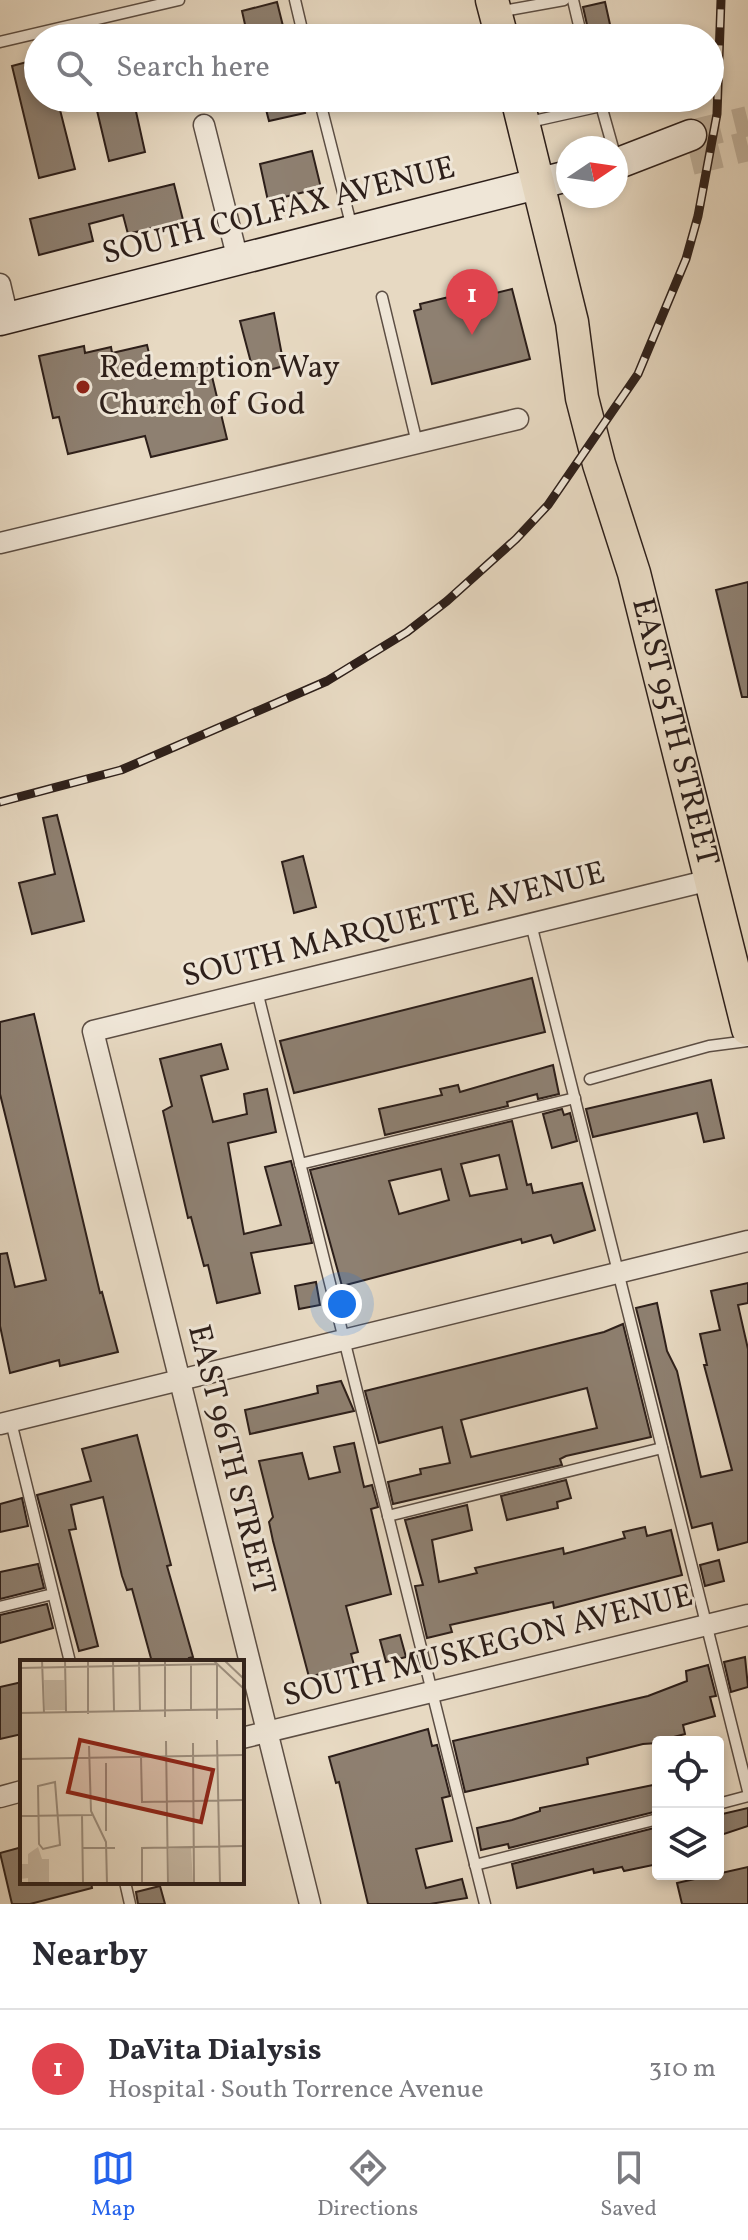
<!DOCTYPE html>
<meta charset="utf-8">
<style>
:root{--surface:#fff;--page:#f7f7f7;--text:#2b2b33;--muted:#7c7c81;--line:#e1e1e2;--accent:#2563eb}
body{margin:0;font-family:Vollkorn,serif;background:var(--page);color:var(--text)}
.controls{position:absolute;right:24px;bottom:24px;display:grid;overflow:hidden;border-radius:8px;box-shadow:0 4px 12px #0003}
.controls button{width:72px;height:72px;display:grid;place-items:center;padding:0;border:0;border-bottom:2px solid var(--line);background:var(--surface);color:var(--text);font:40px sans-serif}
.compass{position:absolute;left:556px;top:136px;width:72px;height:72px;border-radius:50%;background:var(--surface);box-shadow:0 4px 12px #0003;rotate:77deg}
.you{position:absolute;left:342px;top:1304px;width:28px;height:28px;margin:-20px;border:6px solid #fff;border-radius:50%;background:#1a73e8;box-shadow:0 0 0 12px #1a73e833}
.badge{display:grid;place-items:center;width:52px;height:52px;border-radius:50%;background:var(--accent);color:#fff;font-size:26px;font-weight:700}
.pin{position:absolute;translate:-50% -66px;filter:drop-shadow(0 2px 4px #0008)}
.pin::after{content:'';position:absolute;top:42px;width:28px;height:24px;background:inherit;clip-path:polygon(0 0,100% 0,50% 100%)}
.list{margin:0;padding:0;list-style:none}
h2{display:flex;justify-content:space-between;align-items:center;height:104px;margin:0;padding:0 32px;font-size:34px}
h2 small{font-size:26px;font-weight:400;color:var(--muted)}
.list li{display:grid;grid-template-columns:52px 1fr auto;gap:24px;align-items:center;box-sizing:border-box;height:120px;padding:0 32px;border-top:2px solid var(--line)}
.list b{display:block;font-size:30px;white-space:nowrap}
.list p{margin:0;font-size:26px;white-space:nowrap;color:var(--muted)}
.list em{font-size:26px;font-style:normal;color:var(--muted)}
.icon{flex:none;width:44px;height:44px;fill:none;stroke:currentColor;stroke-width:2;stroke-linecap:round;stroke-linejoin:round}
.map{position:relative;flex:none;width:748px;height:1904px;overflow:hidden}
.search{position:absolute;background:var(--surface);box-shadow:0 4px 12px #0003;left:24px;right:24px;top:24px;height:88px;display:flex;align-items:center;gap:20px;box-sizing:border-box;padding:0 28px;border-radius:44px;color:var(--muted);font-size:30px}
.sheet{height:224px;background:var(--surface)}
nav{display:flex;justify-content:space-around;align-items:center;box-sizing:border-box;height:112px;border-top:2px solid var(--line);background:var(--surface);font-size:22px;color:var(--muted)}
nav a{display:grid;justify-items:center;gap:4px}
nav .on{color:var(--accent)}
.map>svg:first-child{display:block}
.building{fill:#8e8071;stroke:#2d1f1a;stroke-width:2;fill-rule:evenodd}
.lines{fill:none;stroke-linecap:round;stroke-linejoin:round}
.secondary-tunnel{stroke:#c2b4a0;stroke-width:30;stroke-dasharray:30 15;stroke-linecap:butt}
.lane-casing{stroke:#5c4e44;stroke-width:13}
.street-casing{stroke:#5c4e44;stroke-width:23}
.secondary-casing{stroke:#2d1f1a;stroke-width:33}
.primary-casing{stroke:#2d1f1a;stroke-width:35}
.lane{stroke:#efe6d7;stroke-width:10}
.street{stroke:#efe6d7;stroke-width:20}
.secondary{stroke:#efe6d7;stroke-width:30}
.primary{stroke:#e7d9c2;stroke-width:32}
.rail-casing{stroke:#2d1f1a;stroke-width:9}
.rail{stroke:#efe6d7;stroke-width:6;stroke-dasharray:18;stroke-linecap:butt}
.poi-dot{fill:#8f2418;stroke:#efe6d7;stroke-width:3}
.labels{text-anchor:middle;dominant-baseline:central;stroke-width:6;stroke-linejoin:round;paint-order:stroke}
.street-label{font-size:32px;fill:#2d1f1a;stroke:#efe6d7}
.poi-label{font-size:32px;fill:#2d1f1a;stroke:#efe6d7;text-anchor:start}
.inset-road{fill:none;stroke:#9d8f7f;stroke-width:2}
.view{fill:#8f2418;fill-opacity:0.15;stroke:#8f2418;stroke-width:4}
.inset-edge{fill:none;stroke:#2d1f1a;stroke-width:4}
</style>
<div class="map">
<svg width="748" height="1904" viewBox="0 0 748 1904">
<rect width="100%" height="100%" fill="#e7d9c2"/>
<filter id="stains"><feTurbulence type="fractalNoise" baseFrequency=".0025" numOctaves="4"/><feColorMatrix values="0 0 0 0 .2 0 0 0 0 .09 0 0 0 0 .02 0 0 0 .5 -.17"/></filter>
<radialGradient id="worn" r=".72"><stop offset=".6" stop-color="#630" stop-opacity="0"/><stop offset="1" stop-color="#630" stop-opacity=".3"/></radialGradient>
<g class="building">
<polygon points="277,2 286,38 248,38 242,11"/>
<polygon points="605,2 613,38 590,38 583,7"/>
<polygon points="38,59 38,98 57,98 75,169 39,178 12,66"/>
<polygon points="94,98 133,98 145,152 109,161"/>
<polygon points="263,98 301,98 305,113 269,121"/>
<polygon points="312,151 321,188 268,201 260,164"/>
<polygon points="174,184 183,220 128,234 123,215 89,224 93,241 39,255 30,219"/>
<polygon points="512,289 530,359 432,384 414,311 421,309 420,304 453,296 455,303"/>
<polygon points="274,313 284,366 254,374 240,321"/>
<polygon points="147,345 155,378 209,364 227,439 151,457 145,436 68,454 59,417 53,418 39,356 84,346 85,353 111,347 112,353"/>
<polygon points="748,582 748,697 742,697 716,590"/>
<polygon points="57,815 84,921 32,934 19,883 55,874 43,818"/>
<polygon points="303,856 316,907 294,913 282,862"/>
<polygon points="532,978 545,1032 294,1093 280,1041"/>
<polygon points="34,1014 100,1293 102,1292 118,1352 60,1366 59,1360 10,1373 0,1326 0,1254 7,1253 15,1287 46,1280 0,1094 0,1022"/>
<polygon points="221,1044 228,1069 201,1076 213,1122 247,1114 244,1094 267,1089 276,1132 228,1143 244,1234 281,1225 265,1167 291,1161 312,1243 251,1253 260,1293 217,1303 208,1265 204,1266 191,1217 188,1218 163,1111 172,1106 160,1059"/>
<polygon points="553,1065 559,1094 538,1099 537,1094 507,1102 508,1106 385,1135 379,1109 442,1095 440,1089 458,1085 460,1092"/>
<polygon points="711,1080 724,1138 704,1142 697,1113 593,1137 586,1109"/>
<polygon points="562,1109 564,1115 570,1113 577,1141 552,1148 543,1114"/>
<path d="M512,1121L527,1185L531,1184L533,1193L582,1183L595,1230L554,1243L551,1235L522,1243L521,1239L342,1286L310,1170ZM499,1155L507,1189L470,1196L461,1164ZM441,1169L449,1200L399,1214L389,1181Z"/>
<polygon points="316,1282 320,1305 299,1309 295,1286"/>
<polygon points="748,1283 748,1303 738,1305 748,1349 748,1542 718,1550 712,1523 692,1528 636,1308 657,1303 667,1351 677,1371 701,1477 732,1470 704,1365 707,1365 700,1334 720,1330 711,1291"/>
<path d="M623,1324L651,1437L566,1456L560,1459L562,1465L393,1504L388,1482L421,1474L420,1469L450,1463L442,1427L379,1443L365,1391L604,1332ZM587,1388L597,1428L471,1457L461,1420Z"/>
<polygon points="341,1381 354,1411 250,1434 245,1410 318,1393 317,1386"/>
<polygon points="137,1435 171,1565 167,1566 193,1657 189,1658 190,1662 152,1662 132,1589 127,1590 122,1576 103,1497 71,1505 76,1529 69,1530 98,1646 79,1651 37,1495 91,1481 82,1449"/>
<polygon points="354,1443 364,1487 372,1485 378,1507 371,1509 391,1594 346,1606 358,1652 351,1654 354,1665 309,1677 273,1541 269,1522 273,1517 259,1461 302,1453 309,1479 340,1472 334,1447"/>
<polygon points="566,1480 571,1498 557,1502 558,1508 507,1520 501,1496"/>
<polygon points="22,1498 28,1526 0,1532 0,1504"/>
<polygon points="467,1505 472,1530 432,1540 439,1582 477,1573 475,1568 563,1548 564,1554 625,1538 623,1532 645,1527 647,1536 671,1530 682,1575 554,1608 553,1602 450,1625 452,1632 427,1638 415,1586 423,1585 405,1520"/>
<polygon points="719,1560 724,1581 705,1586 700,1565"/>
<polygon points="38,1564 44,1588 0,1599 0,1572"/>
<polygon points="47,1604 53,1628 0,1643 0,1615"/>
<polygon points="400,1635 406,1657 386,1662 380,1640"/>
<polygon points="745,1657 748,1687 731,1692 724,1662"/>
<polygon points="708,1665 716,1696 710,1697 715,1716 683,1725 685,1734 670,1738 671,1742 643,1744 587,1758 588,1764 465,1792 453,1741 648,1696 687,1681 686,1671"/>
<polygon points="22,1682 22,1734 0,1739 0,1687"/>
<polygon points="428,1729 432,1746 437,1745 450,1796 442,1798 452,1841 416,1849 426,1888 462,1879 467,1898 430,1904 368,1904 339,1782 336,1783 329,1757"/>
<polygon points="658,1784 658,1811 509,1848 508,1844 481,1850 477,1828 512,1820 540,1811 540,1808"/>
<polygon points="748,1808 748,1826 721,1835 718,1815"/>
<polygon points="658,1827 658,1864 624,1871 622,1867 594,1873 593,1869 517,1888 512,1864"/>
<polygon points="22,1847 22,1882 91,1882 92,1888 30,1904 12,1904 0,1853"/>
<polygon points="748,1867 748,1904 682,1904 677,1883"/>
<polygon points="160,1886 165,1904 138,1904 136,1892"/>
</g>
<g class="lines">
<g class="secondary-tunnel">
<polyline points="691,135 748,121"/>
<polyline points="691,160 748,146"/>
</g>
<g class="lane-casing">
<g id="lane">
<polyline points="295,0 304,38"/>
<polyline points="573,0 582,38"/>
<polyline points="498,12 564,0"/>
<polyline points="0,42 179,0"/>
<polyline points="319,98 352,228"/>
<polyline points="599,98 613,148"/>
<polyline points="525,123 601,106"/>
<polyline points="382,297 417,443"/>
<polyline points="531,924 748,1791"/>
<polyline points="257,991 485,1904"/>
<polyline points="590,1079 709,1046 748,1041"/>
<polyline points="300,1164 575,1098"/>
<polyline points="11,1422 70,1662"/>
<polyline points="388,1516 662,1448"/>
<polyline points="0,1607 53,1594"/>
<polyline points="718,1804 748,1796"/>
<polyline points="475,1865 658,1819"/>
<polyline points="125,1882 130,1904"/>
</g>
</g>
<g class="street-casing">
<g id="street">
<polyline points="204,125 238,260"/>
<polyline points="0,284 8,318"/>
<polyline points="0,543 518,419"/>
<polyline points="0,1424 748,1241"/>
<polyline points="242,1738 748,1615"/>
<polyline points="0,1797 22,1791"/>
<polyline points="310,1904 93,1031 710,880"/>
</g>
</g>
<g class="secondary-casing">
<g id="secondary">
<polyline points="616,164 691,135"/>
<polyline points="0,320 568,176"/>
</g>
</g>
<g class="primary-casing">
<g id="primary">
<polyline points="492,0 502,38"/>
<path id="s1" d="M517,98L572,322L582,398L599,464L634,573L748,1029"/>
</g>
</g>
<use href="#lane" class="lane"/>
<use href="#street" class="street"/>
<use href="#secondary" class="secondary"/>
<use href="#primary" class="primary"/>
<g class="rail-casing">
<polyline id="rail" points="0,802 121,770 327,681 407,632 447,601 516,539 548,505 638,374 686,259 698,216 717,114 721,0"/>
</g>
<use href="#rail" class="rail"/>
</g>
<circle class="poi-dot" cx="83" cy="387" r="8"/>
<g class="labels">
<g class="street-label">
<text transform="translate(279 212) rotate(-14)">SOUTH COLFAX AVENUE</text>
<text stroke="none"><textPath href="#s1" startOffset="654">EAST 95TH STREET</textPath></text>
<text transform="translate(394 926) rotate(-14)">SOUTH MARQUETTE AVENUE</text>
<text transform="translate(230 1460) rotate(76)">EAST 96TH STREET</text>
<text transform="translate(488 1647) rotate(-14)">SOUTH MUSKEGON AVENUE</text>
</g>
<g class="poi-label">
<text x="99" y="369">Redemption Way<tspan x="99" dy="37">Church of God</tspan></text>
</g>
</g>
<g transform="translate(20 1660)">
<rect width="224" height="224" fill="#e7d9c2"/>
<path d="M24,20H44L45,50H25ZM18,187L22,199H29V222L8,224V218L0,219V204H8V194ZM171,187L173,224H149V189Z" fill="#c7b9a5"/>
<path class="inset-road" d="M22,0L24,53M45,0L46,52M68,0V54M93,0L94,51M119,0L120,51M145,0V57M193,0L224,29M204,0L224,19M197,4V59M171,5V50M0,8L197,4M0,19L1,53M0,53L224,49M197,80L200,224M146,81L148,224M173,83L174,224M69,86L71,151L86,182L87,224M121,97L122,142L224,140M0,99L224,95M86,103V171M35,122L40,185L23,189L19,184L18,126ZM62,155L63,224M0,156L72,155M62,188H95M122,224V188L224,186"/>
<path class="view" d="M60,80L193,110L181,162L48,132Z"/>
<rect width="224" height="224" class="inset-edge"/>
</g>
<rect width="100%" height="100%" filter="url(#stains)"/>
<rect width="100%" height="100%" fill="url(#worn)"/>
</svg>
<div class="controls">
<button><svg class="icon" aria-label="locate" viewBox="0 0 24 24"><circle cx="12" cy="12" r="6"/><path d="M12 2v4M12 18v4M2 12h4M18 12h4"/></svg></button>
<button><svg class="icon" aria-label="layers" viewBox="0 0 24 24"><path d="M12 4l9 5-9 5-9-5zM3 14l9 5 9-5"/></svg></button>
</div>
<svg class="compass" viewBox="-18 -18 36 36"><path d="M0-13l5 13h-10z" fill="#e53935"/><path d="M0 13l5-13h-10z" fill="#7c7c81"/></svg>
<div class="you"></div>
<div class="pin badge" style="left:472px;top:335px;background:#e0444e">1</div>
<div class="search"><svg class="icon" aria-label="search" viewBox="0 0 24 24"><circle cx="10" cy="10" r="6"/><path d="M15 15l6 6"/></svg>Search here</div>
</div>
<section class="sheet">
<h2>Nearby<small></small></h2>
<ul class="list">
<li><span class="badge" style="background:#e0444e">1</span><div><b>DaVita Dialysis</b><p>Hospital · South Torrence Avenue</p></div><em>310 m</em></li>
</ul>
</section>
<nav>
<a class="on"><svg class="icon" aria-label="map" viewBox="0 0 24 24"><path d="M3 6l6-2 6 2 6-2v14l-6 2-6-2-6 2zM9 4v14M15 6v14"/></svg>Map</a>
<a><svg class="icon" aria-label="directions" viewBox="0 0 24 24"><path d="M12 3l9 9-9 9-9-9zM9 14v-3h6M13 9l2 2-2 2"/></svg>Directions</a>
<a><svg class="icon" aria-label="saved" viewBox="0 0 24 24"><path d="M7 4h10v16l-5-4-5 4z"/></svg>Saved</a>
</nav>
